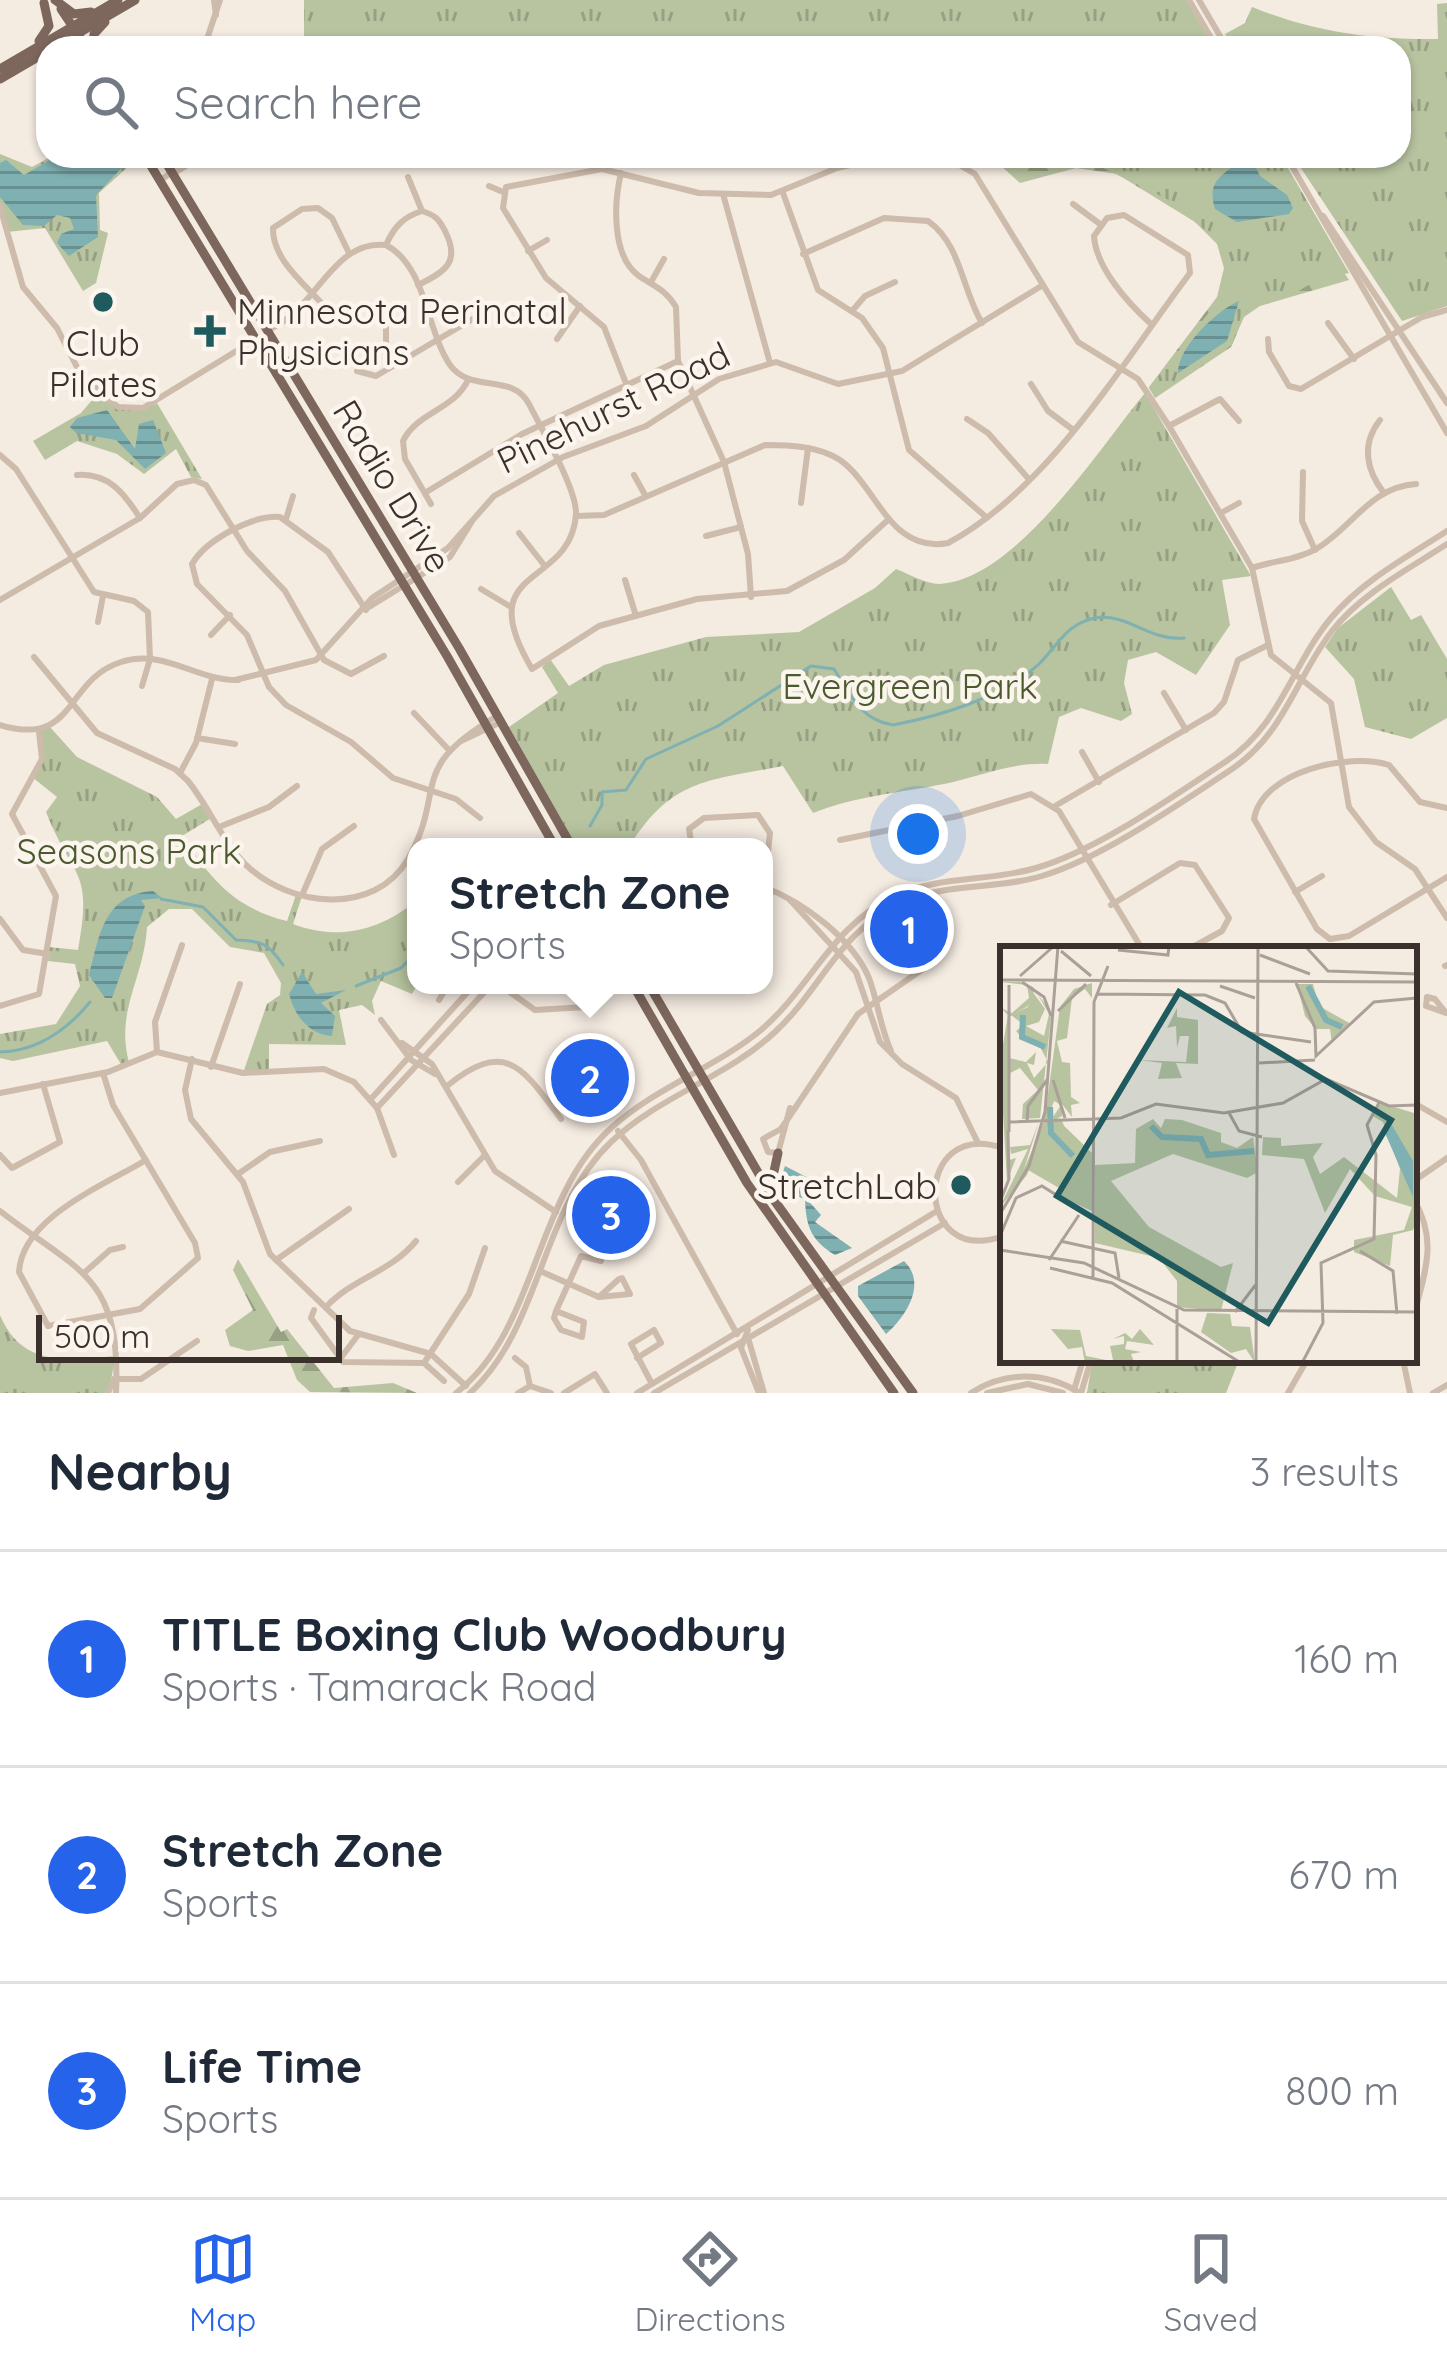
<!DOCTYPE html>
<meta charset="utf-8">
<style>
:root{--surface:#fff;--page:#f2f2f3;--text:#1f2937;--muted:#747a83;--line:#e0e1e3;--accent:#2563eb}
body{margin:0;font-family:Quicksand,sans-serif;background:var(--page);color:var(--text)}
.scale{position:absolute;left:36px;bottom:30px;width:306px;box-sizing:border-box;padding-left:12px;border:6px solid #3b302b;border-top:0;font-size:33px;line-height:42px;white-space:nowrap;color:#3b302b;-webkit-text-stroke:9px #fbf5ee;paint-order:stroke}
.you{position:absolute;left:918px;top:834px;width:42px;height:42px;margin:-30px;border:9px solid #fff;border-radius:50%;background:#1a73e8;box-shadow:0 0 0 18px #1a73e833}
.badge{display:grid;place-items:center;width:78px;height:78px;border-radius:50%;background:var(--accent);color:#fff;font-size:39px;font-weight:700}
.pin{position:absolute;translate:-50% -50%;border:6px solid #fff;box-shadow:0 3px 12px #0006}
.popup{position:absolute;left:407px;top:838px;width:366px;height:156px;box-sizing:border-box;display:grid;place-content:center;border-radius:24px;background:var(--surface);filter:drop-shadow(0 3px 9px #0005);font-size:39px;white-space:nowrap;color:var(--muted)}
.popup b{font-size:45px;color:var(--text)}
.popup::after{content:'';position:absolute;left:50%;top:100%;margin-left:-24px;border:24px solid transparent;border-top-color:var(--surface)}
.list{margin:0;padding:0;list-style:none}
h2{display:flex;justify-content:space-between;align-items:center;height:156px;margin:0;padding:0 48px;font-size:51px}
h2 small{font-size:39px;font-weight:400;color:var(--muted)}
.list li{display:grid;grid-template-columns:78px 1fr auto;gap:36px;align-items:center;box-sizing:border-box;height:216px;padding:0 48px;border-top:3px solid var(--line)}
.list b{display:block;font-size:45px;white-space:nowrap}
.list p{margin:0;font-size:39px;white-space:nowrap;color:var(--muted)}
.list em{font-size:39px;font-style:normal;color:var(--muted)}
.icon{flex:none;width:66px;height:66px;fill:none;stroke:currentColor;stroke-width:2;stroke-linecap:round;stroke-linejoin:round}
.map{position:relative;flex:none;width:1447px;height:1393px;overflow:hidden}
.search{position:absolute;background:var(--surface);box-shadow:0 3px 9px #0004;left:36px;right:36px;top:36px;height:132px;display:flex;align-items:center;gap:30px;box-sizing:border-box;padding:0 42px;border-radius:36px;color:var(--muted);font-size:45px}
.sheet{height:804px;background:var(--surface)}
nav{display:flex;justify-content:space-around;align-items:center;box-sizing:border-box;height:168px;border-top:3px solid var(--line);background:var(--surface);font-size:33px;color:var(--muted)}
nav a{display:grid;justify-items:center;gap:6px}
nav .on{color:var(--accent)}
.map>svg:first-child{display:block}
.forest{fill:url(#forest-firs)}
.park{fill:url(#park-tufts)}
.water{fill:url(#water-rules)}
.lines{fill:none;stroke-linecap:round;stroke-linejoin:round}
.stream{stroke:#7fb0b2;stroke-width:3}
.minor{stroke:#cdbbac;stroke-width:6}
.major{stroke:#7d675c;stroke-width:9}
.poi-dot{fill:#1f5a5e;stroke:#fbf5ee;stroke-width:4.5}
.labels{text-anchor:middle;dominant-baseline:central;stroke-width:9;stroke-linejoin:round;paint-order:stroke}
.poi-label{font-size:36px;fill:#3b302b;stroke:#fbf5ee;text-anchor:start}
.street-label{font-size:36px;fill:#3b302b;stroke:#fbf5ee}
.park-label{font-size:36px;fill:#4a5a2e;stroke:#fbf5ee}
.inset-river{fill:none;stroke:#7fb0b2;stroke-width:6}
.inset-road{fill:none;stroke:#aaa098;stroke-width:3}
.view{fill:#1f5a5e;fill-opacity:0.15;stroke:#1f5a5e;stroke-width:6}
.inset-edge{fill:none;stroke:#3b302b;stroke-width:6}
</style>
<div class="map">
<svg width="1447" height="1393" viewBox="0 0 1447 1393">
<defs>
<pattern id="forest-firs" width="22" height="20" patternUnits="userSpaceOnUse" patternTransform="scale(3)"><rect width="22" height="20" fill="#b8c4a0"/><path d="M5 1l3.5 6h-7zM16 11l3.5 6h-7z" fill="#97a083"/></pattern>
<pattern id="park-tufts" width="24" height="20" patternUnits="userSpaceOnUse" patternTransform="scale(3)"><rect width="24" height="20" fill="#b8c4a0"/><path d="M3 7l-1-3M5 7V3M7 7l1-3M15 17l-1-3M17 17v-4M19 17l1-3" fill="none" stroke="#97a083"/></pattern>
<pattern id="water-rules" width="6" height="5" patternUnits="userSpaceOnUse" patternTransform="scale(3)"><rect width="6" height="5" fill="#7fb0b2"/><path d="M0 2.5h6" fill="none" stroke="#699091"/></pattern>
</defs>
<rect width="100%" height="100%" fill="#f4ebe1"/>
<g class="forest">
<polygon points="990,156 1117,156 1343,271 1349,280 1260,306 1244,317 1231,347 1155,398 1149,387 1217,297 1224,268 1217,244 1195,222 1117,174 1076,168 1020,183"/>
<polygon points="238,1259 281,1332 287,1329 334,1388 393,1383 417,1393 310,1392 297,1380 283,1345 248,1351 230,1346 225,1330 253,1310 233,1270"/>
</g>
<g class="park">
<polygon points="304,0 1186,0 1214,48 304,48"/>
<path d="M1447,3V306L1402,321L1293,156H1399V48H1231L1225,34L1245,23L1252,7C1314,32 1371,40 1438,39L1437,4Z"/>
<polygon points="0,154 32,167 52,156 140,156 99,193 100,230 108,233 96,283 83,291 45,228 7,232 0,207"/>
<polygon points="995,156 1281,156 1349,273 1315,281 1292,295 1267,298 1241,316 1232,345 1155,398 1149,388 1222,296 1227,263 1220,242 1167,199 1087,160 1012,170"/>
<path d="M99,392C116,405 137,415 157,403L202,479L191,477L176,449L144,474L117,454L77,441L45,460L33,441L81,413Z"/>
<path d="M1145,393L1251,576L1222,580L1230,625L1196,675L1156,652L1128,660L1124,683L1132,714L1121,721L1081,708L1059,717L1048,764C1011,762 979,777 944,784C899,793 856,796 813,813L783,766C708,781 672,778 629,847H577L509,727L558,693L542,667L550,659L569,686L604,665L706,637L799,632L875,588L896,569C909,574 926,584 939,584C1015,581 1100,447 1145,393Z"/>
<polygon points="1391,587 1411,620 1421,615 1447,659 1447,718 1411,739 1365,727 1354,679 1325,647 1338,628"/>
<path d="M50,727L77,757L157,797L176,819L204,803L213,817L182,836C211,879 234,908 287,921L297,892L303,893L293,924C338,941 379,931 416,901L417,985L412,994L381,981L372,1001L375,1015L362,1005L339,1010L346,1045L269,1044V1072L243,1073L267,1004L280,995L281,983L264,953L230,947L192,909H169L147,927C144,979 115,1011 129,1062L122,1066L107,1041L13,1061L0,1058V1034L56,1024L80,986L75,964L48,961L49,947L78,950C93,867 74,882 46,812L57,797L32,777L39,767V732Z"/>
<path d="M0,1315C22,1368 67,1360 116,1356L108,1393H0Z"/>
<polygon points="1239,1360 1226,1393 1087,1393 1092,1362"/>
</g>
<g class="water">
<polygon points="57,156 131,158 96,195 98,237 69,256 57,243 61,234 74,229 70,218 57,215 44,226 23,225 0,197 0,163 6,160 24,175"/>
<path d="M1242,156H1250L1260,176L1287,195L1293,208L1289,214L1237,222L1215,209C1205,176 1228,176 1242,156Z"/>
<path d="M1239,301L1227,341L1178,373C1177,348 1217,310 1239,301Z"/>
<polygon points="107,410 135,449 139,424 153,420 166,453 145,469 116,440 76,433 70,427 77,418"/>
<path d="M153,891L162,898L141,900L145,906L112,998H105L89,975C99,938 103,894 153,891Z"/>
<path d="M302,972L316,994L346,990L321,1003L335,1016L332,1036C308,1034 295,1016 289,994Z"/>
<path d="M785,1166L814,1181L805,1197L821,1215L815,1222L852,1248L835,1255C810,1240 806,1225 805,1199L789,1194L781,1178Z"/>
<path d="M904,1261C928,1284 905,1317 886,1334L858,1296V1286Z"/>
</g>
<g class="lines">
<g class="stream">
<path d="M590,826L602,805V792L626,790L646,759L718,726L811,666L834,669C850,694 860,720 893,725C941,716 1003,697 1039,664C1058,645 1066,624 1095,618C1126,612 1151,642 1184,638"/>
<path d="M161,899L203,907L236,940C262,941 268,943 283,965"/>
<polyline points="356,986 401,968 416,953"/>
<path d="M0,1052C38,1051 67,1030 90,1002"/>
</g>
<g class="minor">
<polyline points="214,0 216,15"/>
<polyline points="1189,0 1217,48"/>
<polyline points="1199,0 1227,48"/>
<polyline points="204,48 220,0"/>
<polyline points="916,156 949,159 975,174 1078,342 1138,379 1169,426 1252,568 1271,655 1331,703 1349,807 1376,842 1415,869 1447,918"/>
<polyline points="1286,156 1447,433"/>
<polyline points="176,172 202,156"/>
<path d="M621,173C614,202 611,256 639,276C654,286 666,290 676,307L678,361L724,462L748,554L751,597"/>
<polyline points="408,177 422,211"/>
<polyline points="161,180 193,156"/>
<polyline points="489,186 503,192"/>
<polyline points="783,193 818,290 862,318 883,348 909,450 986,517"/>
<polyline points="723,194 770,363"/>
<polyline points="1073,204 1100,224"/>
<polyline points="0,207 23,287 57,328 81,375 118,407 143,408 256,339"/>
<polyline points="1323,216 1447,403"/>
<path d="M386,245C394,227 403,217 422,211C435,215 439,219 445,231C461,262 445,272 418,285"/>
<polyline points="528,251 547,240"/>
<path d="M803,254L884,218L928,221C961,244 962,290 982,323"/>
<polyline points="651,282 664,259"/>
<path d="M307,305L318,312L324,306C307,286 272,260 273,228L302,209L318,208L332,218L349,253"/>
<polyline points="852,311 865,296 895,282"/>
<polyline points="386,312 386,344 396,363"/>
<polyline points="1328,323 1354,359"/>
<path d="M268,330C317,310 332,239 386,245C427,267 426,330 450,365C471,394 512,372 529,404C541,428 577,489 576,514C571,590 469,563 532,669L599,626L697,599L787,591L844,560L889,519"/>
<polyline points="557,339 580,306"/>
<polyline points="1268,339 1269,352 1289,386 1301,389 1422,317 1447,310"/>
<polyline points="357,371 376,376 488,310"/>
<polyline points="1031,384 1048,411 1072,429"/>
<polyline points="627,386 604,327 546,278 503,208 506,187 602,169 699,193 771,195 837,168 889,156"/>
<polyline points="967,419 988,433 1027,477"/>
<path d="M1380,420C1361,444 1366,470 1384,493"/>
<polyline points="1169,426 1220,399 1239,421"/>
<polyline points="0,455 16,469 94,592 134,601 148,612 150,659 142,686"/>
<polyline points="1303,472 1302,521 1315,550"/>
<path d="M77,475C109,473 124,493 140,518"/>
<polyline points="634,475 645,495"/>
<polyline points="428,491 522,434 678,361"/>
<polyline points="801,503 808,448"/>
<path d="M431,504L405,459L403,441C417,412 454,410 468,380"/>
<polyline points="1221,513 1239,503"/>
<path d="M577,516L604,515L765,445C789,445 819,446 840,460C877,486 890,554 948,543C1049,489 1123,362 1190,273L1188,255L1124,215L1107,218L1094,236C1096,268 1128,303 1151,324"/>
<polyline points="286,519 293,496"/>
<polyline points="519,533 544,565"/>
<polyline points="706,536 741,527"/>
<path d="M1252,568C1272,561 1297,560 1316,549C1352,528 1370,487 1416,484"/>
<polyline points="625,580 636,616"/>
<polyline points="481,589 511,607"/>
<polyline points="0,600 140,518 177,484 194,480 206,485 247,551 285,591 324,660 351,674 384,656"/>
<polyline points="369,607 450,557 471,523"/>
<path d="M366,610L328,552L280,517C252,515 206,540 192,564L197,584L247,635L269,687L286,705L351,742L393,778L456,799L480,818"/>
<polyline points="98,622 103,596"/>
<polyline points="211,635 230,615"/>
<path d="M34,657L97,733L175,769L188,781C209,807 222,841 246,865C290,907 374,917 408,859C448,788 405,770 497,716"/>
<polyline points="235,680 316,660 372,598 448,548 494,496 563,457 646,426 719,379 776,362 838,384 902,371 1043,285"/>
<polyline points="1164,693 1186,730"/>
<polyline points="414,713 449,750"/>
<path d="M0,725C77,748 64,680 121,662C164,648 197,681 238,680"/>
<polyline points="197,738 235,744"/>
<polyline points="461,741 501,722"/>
<polyline points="1082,752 1099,782"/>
<polyline points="180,773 196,743 212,679"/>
<polyline points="1055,806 1214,713 1224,702 1238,660 1266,646"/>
<path d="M1447,808L1420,802L1389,765C1350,752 1262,771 1254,819L1317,929L1330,939L1349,936L1447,877"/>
<polyline points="219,827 269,807 297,786"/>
<polyline points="840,840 958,816 1031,794 1059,811 1142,949"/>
<polyline points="692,847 689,829 704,818 758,815 770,833 764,887"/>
<path d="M764,887C803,902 852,938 869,978C878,1002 880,1027 891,1051"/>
<polyline points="1295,892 1322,876"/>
<polyline points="303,893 322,849 354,826"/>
<polyline points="790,900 856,972 880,1042 902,1064 956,1098 978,1143"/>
<polyline points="1111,905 1180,863 1195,865 1229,918 1222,931 1189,949"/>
<polyline points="0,919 23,950 48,954"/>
<polyline points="1445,966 1447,965"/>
<polyline points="500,985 535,1010 586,1007"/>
<polygon points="1427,997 1435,999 1446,1013 1426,1006"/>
<polyline points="439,1000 448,985"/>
<polyline points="0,1006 39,994 56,896 12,814 42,759 39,732"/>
<polyline points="381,1020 411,1060 435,1074"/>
<polyline points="402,1043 432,1064 495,1171 556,1212"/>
<polyline points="157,1052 155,1022 182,945"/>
<polyline points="192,1059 185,1090 191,1119 243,1182 270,1254 350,1331 431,1354 466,1386"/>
<polyline points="211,1067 240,984"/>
<path d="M103,1073L113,1105L195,1243L198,1258L140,1309L48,1326L19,1272C22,1217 105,1185 146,1160"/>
<path d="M447,1086C506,1038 523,1068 561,1119"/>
<polyline points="1414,1086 1414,1101"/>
<polyline points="0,1093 108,1072 157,1052 243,1073 324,1069 354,1082 377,1108 394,1155"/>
<polyline points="370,1100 474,985"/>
<polyline points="1414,1103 1447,1122"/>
<polyline points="377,1108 491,985"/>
<polyline points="790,1108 778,1153 768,1152 763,1139 781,1129 858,1014 933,962"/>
<polyline points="618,1131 641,1160 737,1334"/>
<path d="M1003,1148C912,1117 913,1269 1003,1236"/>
<polyline points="0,1155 12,1168 60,1142 43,1084"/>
<polyline points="238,1174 270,1152 320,1141"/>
<polyline points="1414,1181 1447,1158"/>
<polyline points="458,1182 484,1156"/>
<path d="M1414,1200C1438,1240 1425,1272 1414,1315"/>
<path d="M0,1211C80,1273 121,1275 116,1393"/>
<polyline points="276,1260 349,1209"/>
<polyline points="540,1271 599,1297"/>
<polyline points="85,1272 110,1250 123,1247"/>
<polygon points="622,1278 630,1294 599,1297 619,1279"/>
<path d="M326,1307C353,1278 391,1272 416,1241"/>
<polyline points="314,1310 311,1318 343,1362 424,1363 469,1294 485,1248"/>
<polyline points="556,1311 584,1322 582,1337 561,1330 554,1318 556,1311 581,1256 601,1261"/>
<polyline points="748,1330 741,1348 759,1393"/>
<polyline points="749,1341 764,1393"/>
<polyline points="515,1358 526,1367 530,1386"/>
<polyline points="637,1358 661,1343 654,1330 631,1344 652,1384"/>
<polyline points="340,1359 358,1335"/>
<polyline points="1403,1360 1410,1393"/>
<polyline points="424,1363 444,1381"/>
<polyline points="114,1379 141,1379 197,1341"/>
<polyline points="1074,1390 1083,1360"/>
<polyline points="108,1393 114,1379"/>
<path d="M456,1393C538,1329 533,1200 610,1129C654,1088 715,1068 761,1030C811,987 832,926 894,896C940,875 989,882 1036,868C1096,851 1172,797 1225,762C1281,725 1291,666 1331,618C1362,581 1407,557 1447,531"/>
<path d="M470,1393C542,1327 540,1210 611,1142C659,1096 728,1077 776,1031C822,988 839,931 901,903C946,882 996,890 1042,876C1102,858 1179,804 1232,769C1285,733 1295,679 1332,631C1362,593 1407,570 1447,544"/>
<polyline points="518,1393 530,1386 551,1393"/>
<polyline points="564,1393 595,1374 607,1393"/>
<polyline points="637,1393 937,1211"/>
<polyline points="654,1393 945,1223"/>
<path d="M971,1393C1005,1371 1045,1371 1080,1393"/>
<polyline points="987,1393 1028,1384 1063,1393"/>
<polyline points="1081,1393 1091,1360"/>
<polyline points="1288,1393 1307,1360"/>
<polyline points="1433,1393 1447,1385"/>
</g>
<g class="major">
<polyline points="55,0 74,14 91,12"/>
<polyline points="61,9 87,48"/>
<polyline points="39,41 49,26 44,3"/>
<polyline points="53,48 135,0"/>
<polyline points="93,48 94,34 105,22"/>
<polyline points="0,69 118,0"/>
<polyline points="0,79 48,51"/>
<polyline points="145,156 447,656 555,847"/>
<polyline points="162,156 459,648 572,847"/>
<polyline points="633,985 747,1183 894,1393"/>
<polyline points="649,985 774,1200 913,1393"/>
<polyline points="770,1190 778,1153"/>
</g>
</g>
<g class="poi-dot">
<circle cx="103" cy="302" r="12"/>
<path d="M204 313h12v12h12v12h-12v12h-12v-12h-12v-12h12z"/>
<circle cx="961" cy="1185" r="12"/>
</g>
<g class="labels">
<g class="poi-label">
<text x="237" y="310">Minnesota Perinatal<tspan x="237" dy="41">Physicians</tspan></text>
<text x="103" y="342" text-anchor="middle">Club<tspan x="103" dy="41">Pilates</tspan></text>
<text x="937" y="1185" text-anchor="end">StretchLab</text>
</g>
<g class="street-label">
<text transform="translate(613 407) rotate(-26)">Pinehurst Road</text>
<text transform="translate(393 486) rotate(59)">Radio Drive</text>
</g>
<g class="park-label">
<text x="910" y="685">Evergreen Park</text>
<text x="129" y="850">Seasons Park</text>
</g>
</g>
<g transform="translate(1000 946)">
<rect width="417" height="417" fill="#f4ebe1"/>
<path d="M0,36H20L33,41L51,71L40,172L22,173L23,158L38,144L20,122L8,128L9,214L16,212L7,235L0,116L8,69L1,62L12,67L29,52L27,39ZM34,44L50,64L41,103L48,116L34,132L27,117L34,119L36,106L26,116L9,112V71L28,60ZM92,37V52L85,43L72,52L67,92L57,95L62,116L70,117L71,151L80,157L71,159L72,171L62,158V170L57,173L92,207L93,236L91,209L63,190L53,171L61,159L54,155L27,229L0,261L28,203L11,208L10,201L30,199L39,176L24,223L44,177L60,61L74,43Z" fill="#b8c4a0" fill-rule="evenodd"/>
<path d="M32,45L45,63L39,76L26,80L48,92L44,102L22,92L16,85L24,79L11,69L28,61Z" fill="#b8c4a0"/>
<path d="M297,38H313L319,60L351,78L332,97L330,83H316L305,70ZM177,62V71L198,74V118L176,117L182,132L158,133L162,117L138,114L186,116L189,90H180L177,102L176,80L167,82ZM381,157L414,167L417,273L413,284L393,289L390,320L354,306V294L404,284L412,261L375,250L350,223L325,267L304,213L262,209L263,191L281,192V200L323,197L313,211L320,228L344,211L397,252L400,223L383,176L371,169ZM153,173L161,182L165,173L182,174L221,187V196L237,202L253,191L258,226L247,232L173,208L111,235L149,281L221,321L233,317L221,365L177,361V335L159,312L95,297V219L135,217L136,183ZM62,175L68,190L92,207V265L54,248L59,242L28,224L44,176ZM207,367L230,368L232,380L250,381L255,417L246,403L231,407L201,386ZM51,383L80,384L86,410L106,414H113L110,400L124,398V390L113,393L125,387L132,393L140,383L154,399L127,395L125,403L141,406L131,408L134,416L85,417L82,401L68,403Z" fill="#b8c4a0"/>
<path d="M392,179L413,215V251L385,187Z" fill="#7fb0b2"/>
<path class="inset-river" d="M308,40L326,74L342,81M23,69L22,91L45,101M50,161L51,187L73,210M151,180L162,191L201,193L208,209L254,205"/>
<path class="inset-road" d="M305,0L328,25L417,28M118,4L168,9L169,0M61,5L91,30M260,9L310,28M20,30L54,0M0,34L417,36M22,36L44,51L51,70M296,37L315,82L316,110L374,56L417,52M220,40L255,52M98,48L205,49L225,57L242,86L311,96M58,65L86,38M259,117L315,114M53,134L65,172M228,165L239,185L262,191M27,175L28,160L47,134M9,176L121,172L156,158L224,167L283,157L326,133L389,160L417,159M9,186V39M0,256L9,233L8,184M0,268L29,220L45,166L58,0M0,290L16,252L42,240L94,273M60,295L115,307L119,332M0,304L84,317L184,364L417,366M360,305L393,325L397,368M49,314L79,269M50,322L112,337L241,417M93,331L94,56L108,20M177,363V417M235,366L257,337M256,417L258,0M302,417L323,377L321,317L374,293L376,209L367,179L380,155"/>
<path class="view" d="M179,46L391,174L268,377L57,250Z"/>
<rect width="417" height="417" class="inset-edge"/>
</g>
</svg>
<div class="scale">500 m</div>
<div class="you"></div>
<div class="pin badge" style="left:909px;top:929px">1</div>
<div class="pin badge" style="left:590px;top:1078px">2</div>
<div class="popup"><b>Stretch Zone</b>Sports</div>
<div class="pin badge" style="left:611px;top:1215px">3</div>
<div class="search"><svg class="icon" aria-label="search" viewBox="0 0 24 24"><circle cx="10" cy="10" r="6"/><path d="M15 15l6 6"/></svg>Search here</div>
</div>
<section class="sheet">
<h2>Nearby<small>3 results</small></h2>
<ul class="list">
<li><span class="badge">1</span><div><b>TITLE Boxing Club Woodbury</b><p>Sports · Tamarack Road</p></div><em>160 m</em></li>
<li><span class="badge">2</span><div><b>Stretch Zone</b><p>Sports</p></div><em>670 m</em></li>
<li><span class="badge">3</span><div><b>Life Time</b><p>Sports</p></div><em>800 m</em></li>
</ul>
</section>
<nav>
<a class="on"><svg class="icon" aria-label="map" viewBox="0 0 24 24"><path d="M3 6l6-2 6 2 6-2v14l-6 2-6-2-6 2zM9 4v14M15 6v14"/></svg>Map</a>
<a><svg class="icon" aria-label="directions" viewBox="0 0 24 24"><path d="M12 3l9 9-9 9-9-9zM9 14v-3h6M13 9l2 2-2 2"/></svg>Directions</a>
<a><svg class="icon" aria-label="saved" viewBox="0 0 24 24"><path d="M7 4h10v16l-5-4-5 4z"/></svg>Saved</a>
</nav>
